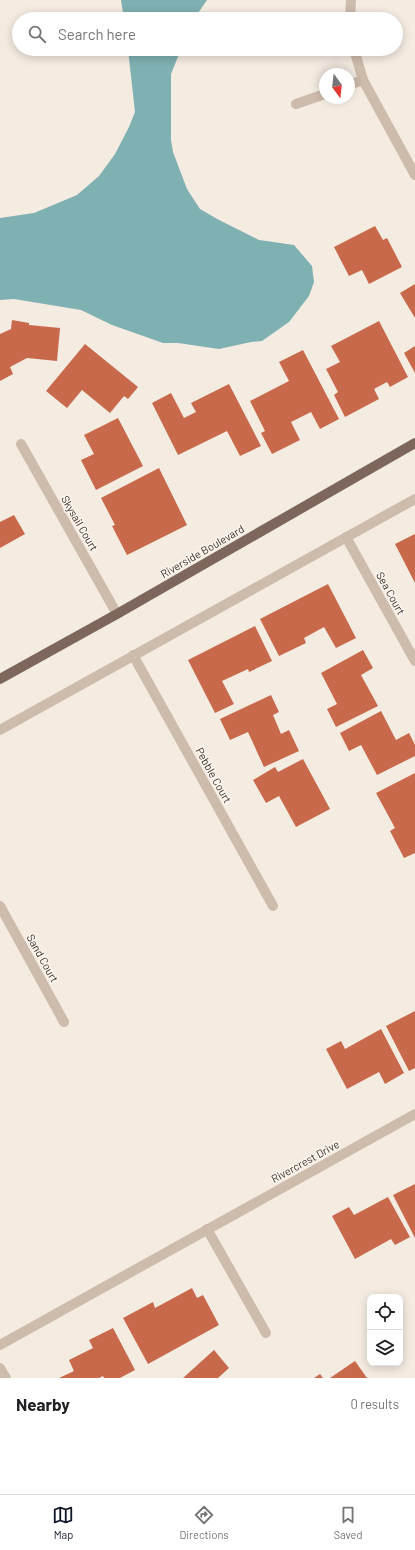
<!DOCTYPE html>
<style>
:root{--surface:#fff;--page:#f2f2f2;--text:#202124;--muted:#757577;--line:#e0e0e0;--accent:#111827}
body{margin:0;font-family:Barlow,sans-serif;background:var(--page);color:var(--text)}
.controls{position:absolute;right:12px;bottom:12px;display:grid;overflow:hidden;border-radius:8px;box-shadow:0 2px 10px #0003}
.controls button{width:36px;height:36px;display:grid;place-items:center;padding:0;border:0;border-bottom:1px solid var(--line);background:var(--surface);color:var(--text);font:20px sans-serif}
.compass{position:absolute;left:319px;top:68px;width:36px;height:36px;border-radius:50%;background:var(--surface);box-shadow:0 2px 10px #0003;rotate:165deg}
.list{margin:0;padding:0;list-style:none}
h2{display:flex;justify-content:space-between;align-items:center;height:52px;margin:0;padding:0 16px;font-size:17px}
h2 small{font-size:13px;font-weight:400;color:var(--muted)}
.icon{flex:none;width:22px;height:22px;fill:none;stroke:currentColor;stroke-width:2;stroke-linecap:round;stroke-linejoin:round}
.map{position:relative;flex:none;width:415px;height:1378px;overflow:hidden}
.search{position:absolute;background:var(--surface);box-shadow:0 2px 10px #0003;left:12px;right:12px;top:12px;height:44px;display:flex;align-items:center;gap:10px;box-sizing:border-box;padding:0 14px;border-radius:22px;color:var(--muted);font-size:15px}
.sheet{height:116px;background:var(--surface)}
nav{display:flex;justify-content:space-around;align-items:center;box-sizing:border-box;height:56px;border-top:1px solid var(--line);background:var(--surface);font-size:11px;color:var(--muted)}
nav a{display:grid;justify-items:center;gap:2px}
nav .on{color:var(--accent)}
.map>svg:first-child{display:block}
.water{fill:#7fb0b2}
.building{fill:#c8694b}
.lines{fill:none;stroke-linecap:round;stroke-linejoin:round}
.minor{stroke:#cdbbac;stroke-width:10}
.major{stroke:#7d675c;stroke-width:10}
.labels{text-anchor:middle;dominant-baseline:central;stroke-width:3;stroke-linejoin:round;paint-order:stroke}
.street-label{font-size:11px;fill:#3b302b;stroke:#fbf5ee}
</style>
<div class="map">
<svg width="415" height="1378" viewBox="0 0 415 1378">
<rect width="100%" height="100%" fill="#f4ebe1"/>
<g class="water">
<polygon points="121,0 207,0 194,19 124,19"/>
<polygon points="128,49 181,49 171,74 171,140 173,152 187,189 200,209 219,220 259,240 294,245 312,266 314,282 309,296 289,322 262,341 251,342 219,349 178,343 163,343 112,325 81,310 14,299 0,300 0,218 34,213 77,195 99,176 115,154 129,127 135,112"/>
</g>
<g class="building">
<polygon points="375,226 383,240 387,238 402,267 369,284 362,270 349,276 334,247"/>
<polygon points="415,284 415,318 400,293"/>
<polygon points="12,320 29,323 29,325 60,328 57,361 27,358 10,367 13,374 0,381 0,334 11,329"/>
<polygon points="379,321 408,377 390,387 387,382 374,389 379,399 345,417 334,395 338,392 326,369 340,362 331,346"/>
<polygon points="85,344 138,387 128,399 124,396 110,413 82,390 67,408 46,391"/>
<polygon points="415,346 415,373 404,353"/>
<polygon points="303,350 339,419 320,429 311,412 291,422 300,440 272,454 261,433 265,431 250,401 289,381 279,362"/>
<polygon points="229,384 261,446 240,456 227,431 178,455 152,403 171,393 184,418 196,412 191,403"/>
<polygon points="118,418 143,466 96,490 81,460 94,454 84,435"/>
<polygon points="159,468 187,525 127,555 112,526 115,525 101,498"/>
<polygon points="14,515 25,534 0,548 0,522"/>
<polygon points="415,534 415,583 395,544"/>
<polygon points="328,584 356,638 336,648 324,627 304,638 306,643 279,656 260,619"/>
<polygon points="255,626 272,661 249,672 248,669 222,681 234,704 215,713 188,660"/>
<polygon points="363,650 373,668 361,675 378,706 336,727 327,709 337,704 321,673"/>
<polygon points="271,695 279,712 273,715 281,734 289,730 299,751 264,767 248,732 230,740 220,719"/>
<polygon points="381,711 396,740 409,733 415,745 415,756 377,775 361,745 349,751 340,733"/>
<polygon points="303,759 330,809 296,827 279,796 266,803 253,780 275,767 278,772"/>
<polygon points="415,773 415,853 404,858 390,831 395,828 376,793"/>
<polygon points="415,1011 415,1068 409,1071 386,1026"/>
<polygon points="381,1029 404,1073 385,1084 379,1072 347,1089 326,1049 341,1041 345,1049"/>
<polygon points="415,1184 415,1238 393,1195"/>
<polygon points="388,1197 410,1237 395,1245 391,1239 355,1259 332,1216 349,1207 354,1215"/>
<polygon points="192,1288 197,1298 203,1295 219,1325 148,1364 123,1318 153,1302 155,1308"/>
<polygon points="113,1328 135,1370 120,1378 104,1378 103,1376 99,1378 59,1378 74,1371 69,1360 93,1348 89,1340"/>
<polygon points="214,1350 229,1368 218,1378 183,1378"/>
<polygon points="355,1361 367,1378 330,1378"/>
<polygon points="320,1374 323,1378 314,1378"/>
</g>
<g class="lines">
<g class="minor">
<polyline points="350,19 351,0"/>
<polyline points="354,49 363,80 415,175"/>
<polyline points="349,85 363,80"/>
<polyline points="296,104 325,94"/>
<polyline points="21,444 117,614"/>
<polyline points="346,537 415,661"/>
<polyline points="133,655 273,906"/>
<polyline points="0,730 415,499"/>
<polyline points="0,906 64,1022"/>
<polyline points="207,1229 266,1333"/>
<polyline points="0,1345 415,1114"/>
<polyline points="0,1368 6,1378"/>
</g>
<polyline class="major" points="0,679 117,614 415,443"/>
</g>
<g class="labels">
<g class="street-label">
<text transform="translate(80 523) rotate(60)">Skysail Court</text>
<text transform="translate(202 551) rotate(-30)">Riverside Boulevard</text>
<text transform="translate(391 593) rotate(61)">Sea Court</text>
<text transform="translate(214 775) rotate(61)">Pebble Court</text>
<text transform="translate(43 958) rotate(61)">Sand Court</text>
<text transform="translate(305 1161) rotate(-29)">Rivercrest Drive</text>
</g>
</g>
</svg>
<div class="controls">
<button><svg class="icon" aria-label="locate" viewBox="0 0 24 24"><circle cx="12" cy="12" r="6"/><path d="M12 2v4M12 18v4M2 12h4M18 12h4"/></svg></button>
<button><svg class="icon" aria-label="layers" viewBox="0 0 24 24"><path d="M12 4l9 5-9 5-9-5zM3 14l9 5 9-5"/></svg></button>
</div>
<svg class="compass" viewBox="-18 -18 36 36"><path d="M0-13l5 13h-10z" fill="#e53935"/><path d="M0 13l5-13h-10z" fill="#757577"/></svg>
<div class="search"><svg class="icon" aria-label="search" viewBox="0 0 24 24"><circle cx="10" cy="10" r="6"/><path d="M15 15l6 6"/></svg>Search here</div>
</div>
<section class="sheet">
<h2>Nearby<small>0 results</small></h2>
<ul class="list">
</ul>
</section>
<nav>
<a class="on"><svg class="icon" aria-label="map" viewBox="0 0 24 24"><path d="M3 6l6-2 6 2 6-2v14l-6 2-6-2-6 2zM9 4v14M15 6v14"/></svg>Map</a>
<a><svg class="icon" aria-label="directions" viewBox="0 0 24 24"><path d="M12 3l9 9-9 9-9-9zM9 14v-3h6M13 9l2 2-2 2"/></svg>Directions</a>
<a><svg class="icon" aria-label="saved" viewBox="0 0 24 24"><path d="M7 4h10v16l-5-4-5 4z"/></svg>Saved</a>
</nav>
